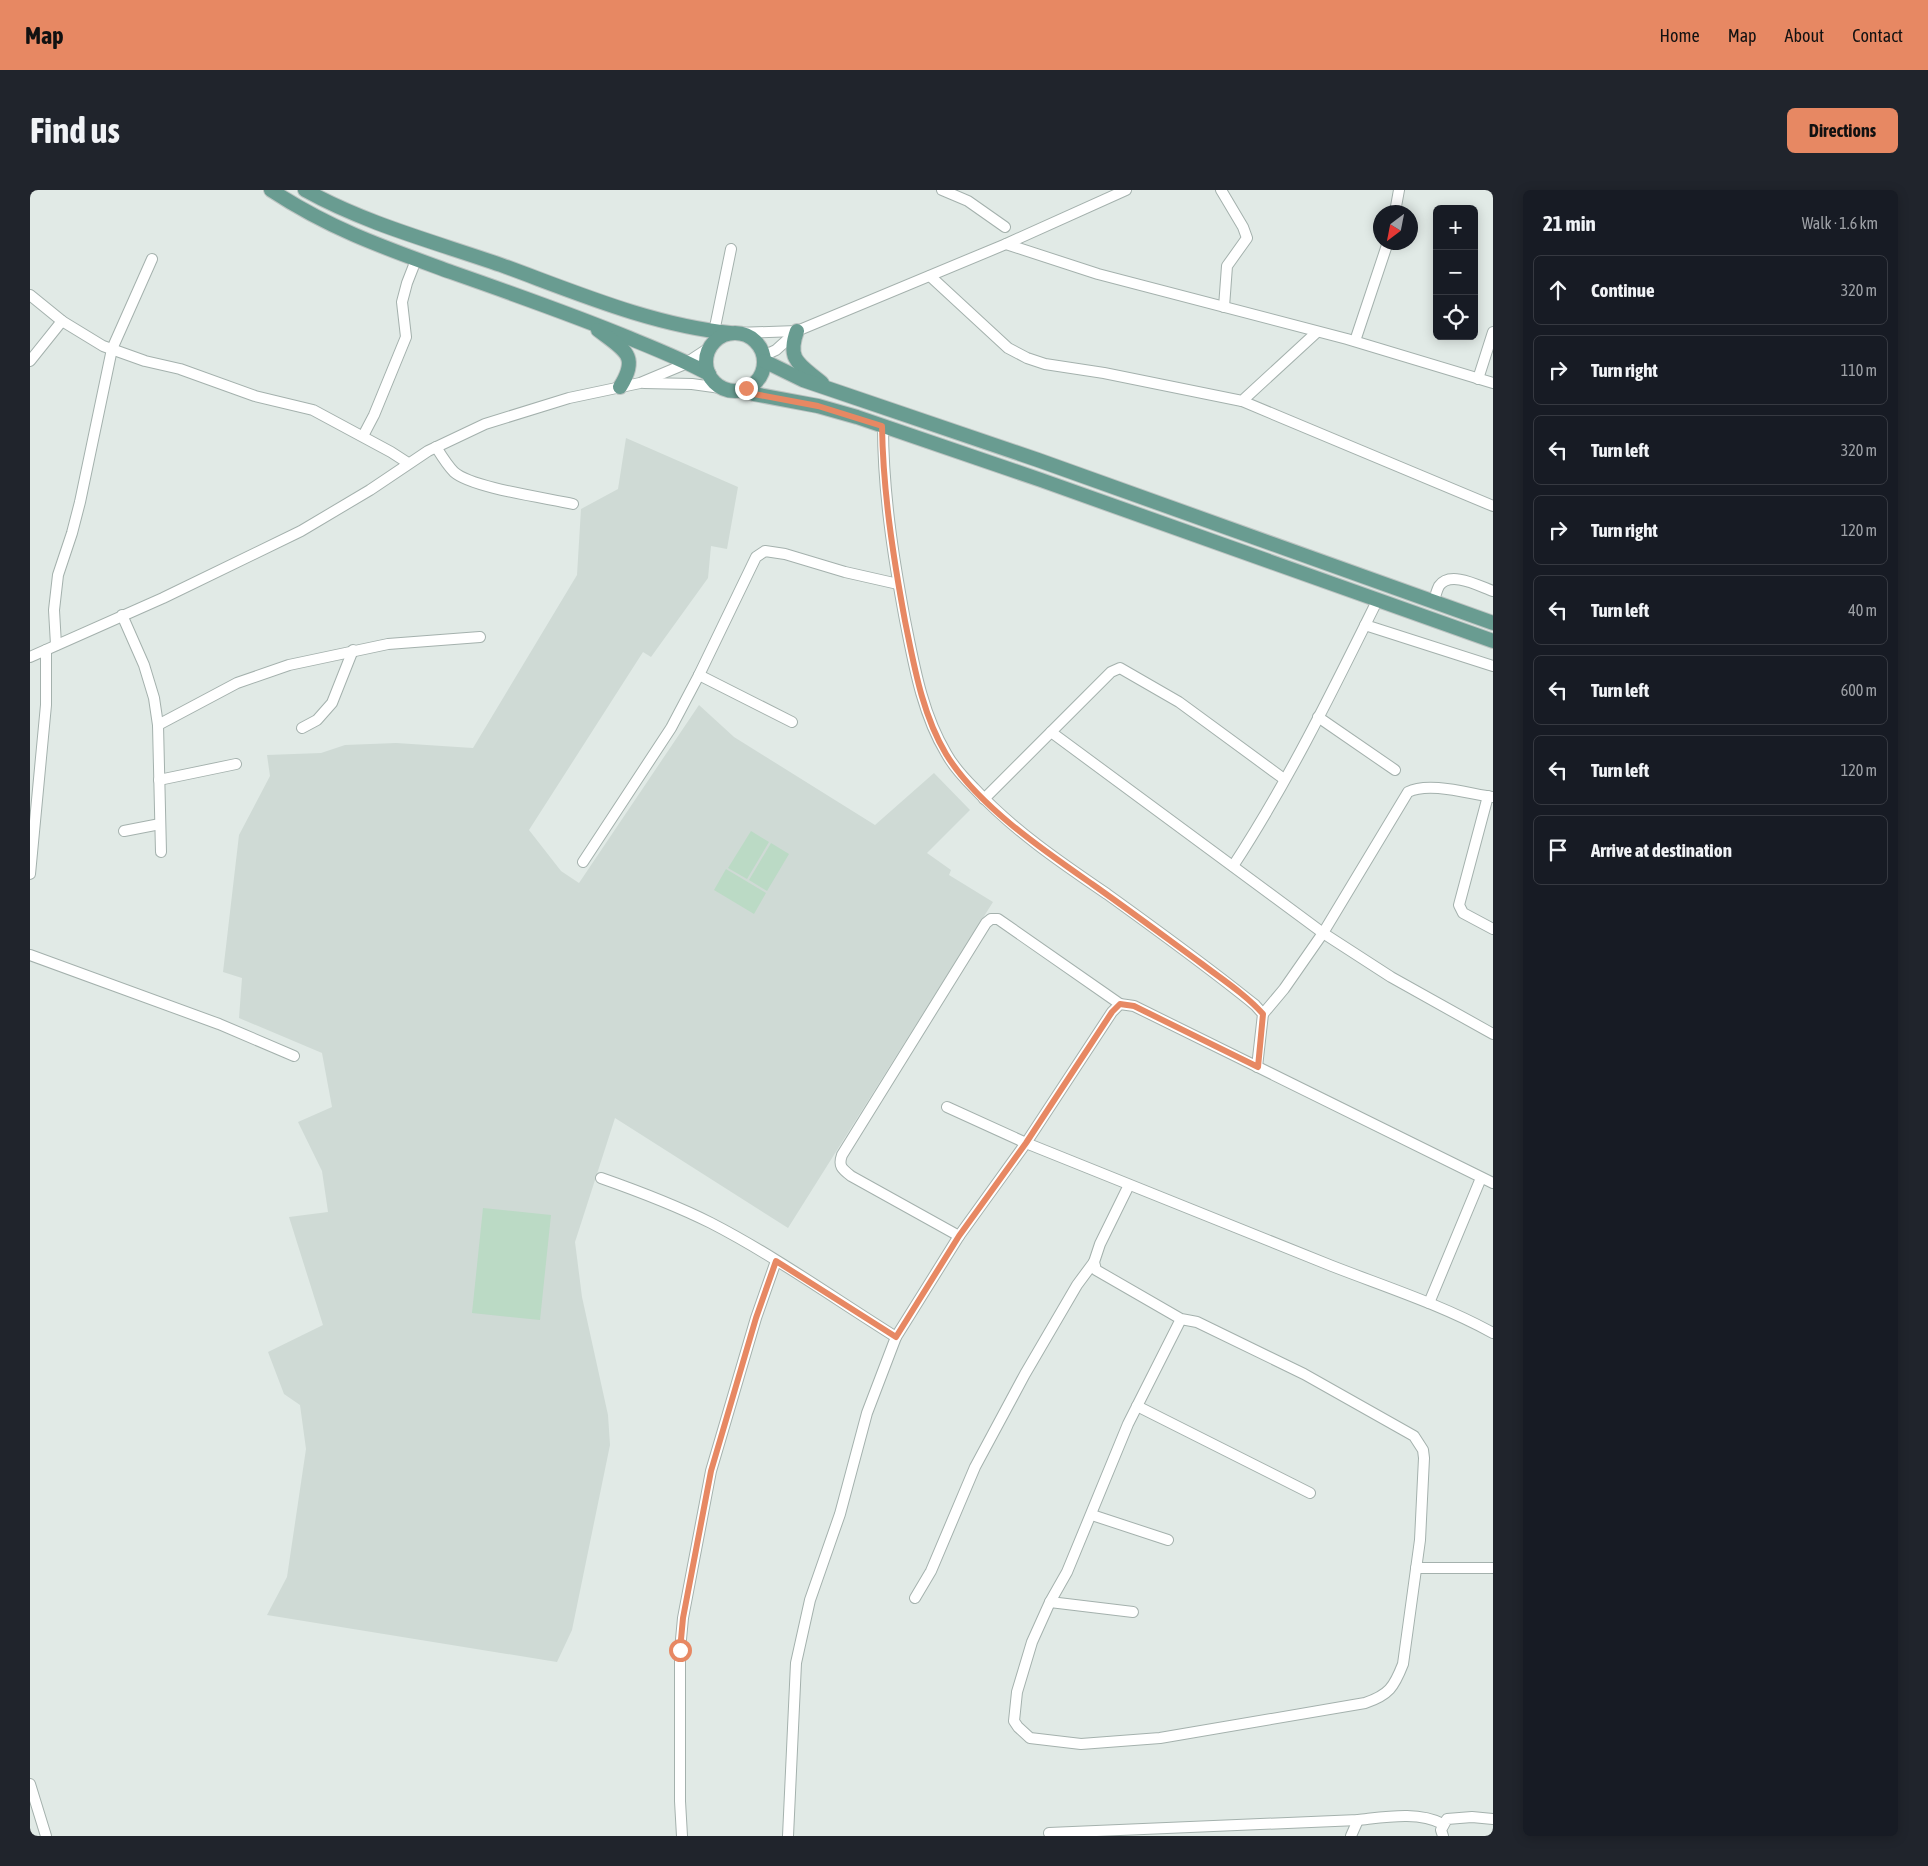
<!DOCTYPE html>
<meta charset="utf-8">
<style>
:root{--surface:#171b24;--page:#20242c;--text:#f1f3f6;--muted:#9ea1a6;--line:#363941;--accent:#e78863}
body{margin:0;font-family:"Asap Condensed",sans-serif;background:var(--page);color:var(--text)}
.controls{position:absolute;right:15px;top:15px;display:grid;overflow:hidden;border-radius:8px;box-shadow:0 2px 12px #0003}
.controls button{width:45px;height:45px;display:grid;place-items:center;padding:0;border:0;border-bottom:1px solid var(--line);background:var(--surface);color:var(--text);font:25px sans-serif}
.compass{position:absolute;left:1343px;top:15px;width:45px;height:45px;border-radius:50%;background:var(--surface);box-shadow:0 2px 12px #0003;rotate:212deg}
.stop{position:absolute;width:15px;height:15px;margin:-11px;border:4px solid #e78863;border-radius:50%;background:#fff}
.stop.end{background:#e78863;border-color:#fff;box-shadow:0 1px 5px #0008}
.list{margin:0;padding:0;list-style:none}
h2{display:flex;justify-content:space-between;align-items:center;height:65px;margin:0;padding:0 20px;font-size:21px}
h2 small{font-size:16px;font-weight:400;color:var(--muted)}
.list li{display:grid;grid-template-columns:32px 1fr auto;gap:15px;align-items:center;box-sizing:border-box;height:70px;margin:0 10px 10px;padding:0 10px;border:1px solid var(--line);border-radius:8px}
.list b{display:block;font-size:19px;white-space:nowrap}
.list em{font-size:16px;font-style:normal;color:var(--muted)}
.icon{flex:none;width:28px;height:28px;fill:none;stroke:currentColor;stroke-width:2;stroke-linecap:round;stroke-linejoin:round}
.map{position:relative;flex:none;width:1463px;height:1646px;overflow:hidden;border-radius:8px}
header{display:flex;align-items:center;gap:30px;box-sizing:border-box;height:70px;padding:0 25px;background:var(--accent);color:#111}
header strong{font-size:24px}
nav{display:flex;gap:28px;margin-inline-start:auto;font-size:18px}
.intro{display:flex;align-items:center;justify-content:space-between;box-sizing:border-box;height:120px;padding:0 30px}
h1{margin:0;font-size:35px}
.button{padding:12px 22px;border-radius:8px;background:var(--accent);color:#111;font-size:18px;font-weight:700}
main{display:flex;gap:30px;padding:0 30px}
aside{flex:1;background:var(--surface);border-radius:8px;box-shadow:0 2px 12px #0003}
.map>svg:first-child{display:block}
.built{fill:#cfdad5}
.green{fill:#bbdac5}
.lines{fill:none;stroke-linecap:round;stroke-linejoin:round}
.minor-casing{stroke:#a4b1ad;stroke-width:12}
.major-casing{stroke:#bdc4c2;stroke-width:16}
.minor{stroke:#fff;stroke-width:10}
.major{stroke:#699c91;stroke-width:14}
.route{stroke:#e78863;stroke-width:6}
</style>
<header>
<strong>Map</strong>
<nav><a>Home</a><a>Map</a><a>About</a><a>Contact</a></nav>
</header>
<div class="intro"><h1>Find us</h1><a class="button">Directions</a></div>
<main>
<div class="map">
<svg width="1463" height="1646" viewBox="0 0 1463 1646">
<rect width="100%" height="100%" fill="#e1eae6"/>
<polygon class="built" points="596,248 708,297 697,359 681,356 678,388 621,467 613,462 499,640 531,681 549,693 669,515 704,547 845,635 904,583 940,620 897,663 921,680 919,685 963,712 758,1038 585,928 545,1052 552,1107 578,1225 580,1255 542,1440 527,1472 237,1425 257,1387 276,1259 270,1215 254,1204 238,1162 293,1135 259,1027 298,1022 292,981 268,932 302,917 292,863 209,828 212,788 193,782 209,645 240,586 237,565 291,563 315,555 366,553 443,558 547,385 551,319 588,299"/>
<g class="green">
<polygon points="721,641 739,652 717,689 698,678"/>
<polygon points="741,653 759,664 737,701 719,690"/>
<polygon points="696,679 736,703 724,724 684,700"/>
<polygon points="453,1018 521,1025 510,1130 442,1123"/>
</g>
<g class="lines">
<g class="minor-casing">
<g id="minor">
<polyline points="912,0 938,11 975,37"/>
<polyline points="1191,0 1213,37 1217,48 1197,76 1194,117"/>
<polyline points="1365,22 1369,0"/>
<polyline points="976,54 1068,84 1317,149 1463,193"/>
<polyline points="900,86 978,158 997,168 1015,174 1074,183 1212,211 1287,142"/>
<polyline points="0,105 32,131 73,156 115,171 150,179 225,206 283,220 361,262 378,273"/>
<polyline points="684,142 701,59"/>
<polyline points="706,143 767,141"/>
<polyline points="1325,151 1358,52"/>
<polyline points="733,166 746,160 767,141 976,54 1096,0"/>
<polyline points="0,171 32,131"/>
<polyline points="1448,189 1463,142"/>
<polyline points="614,193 662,194 698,199"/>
<polyline points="1212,211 1463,316"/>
<path d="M853,236C853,301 863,366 875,430C884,475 892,523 916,563C923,576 934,588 944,598C983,640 1030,672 1077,704C1127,740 1177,776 1225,815L1233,824L1227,877"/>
<polyline points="333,246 344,225 376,147 372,112 377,93 386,70"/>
<path d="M406,257C411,265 417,275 424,282C442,298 517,308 543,314"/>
<path d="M1404,412C1405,407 1407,400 1409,396C1420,380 1449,396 1463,401"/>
<polyline points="92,425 114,475 124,508 128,535 131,662"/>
<polyline points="1335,435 1463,476"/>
<polyline points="26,455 24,420 28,385 42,343 50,312 82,159 122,69"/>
<polyline points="0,467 133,408 271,341 340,300 398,261 455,234 539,208 610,193 653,175 682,156"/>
<polyline points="669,485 762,532"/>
<polyline points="1288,527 1365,580"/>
<polyline points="128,535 207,493 259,475 358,454 450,447"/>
<polyline points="272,538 287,530 302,513 323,460"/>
<polyline points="1021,542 1293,743 1361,787 1463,844"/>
<polyline points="129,590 206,574"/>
<polyline points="1458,606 1429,715 1433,723 1463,739"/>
<polyline points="954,609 1081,482 1090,478 1149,512 1254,589"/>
<polyline points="94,641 130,634"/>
<polyline points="553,672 641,538 669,485 726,367 735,361 755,364 815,382 868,394"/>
<path d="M1203,676C1258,592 1303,500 1347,411"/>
<polyline points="0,684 16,515 16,460"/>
<polyline points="0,765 189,834 264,866"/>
<path d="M1233,824L1254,799L1293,743L1378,602C1399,591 1440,604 1463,607"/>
<polyline points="917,917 996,953 1082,822 1090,814 1104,816 1463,993"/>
<path d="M571,988C608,1001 645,1015 681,1033C745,1066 805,1109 866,1147"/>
<path d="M1099,995L1070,1054L1064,1072L1066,1080L1151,1129L1167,1132L1274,1184L1384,1246L1393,1260L1394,1268L1390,1350L1373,1474C1364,1497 1359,1505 1335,1513L1130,1548L1051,1554L1000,1548L988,1537L984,1531L987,1502L1002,1452L1020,1412L1037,1382L1098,1234L1151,1129"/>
<path d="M929,1046L821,986C812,979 808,976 812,965L956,733L961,729H968L1090,814"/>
<polyline points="1399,1113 1451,988"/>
<polyline points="1107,1216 1280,1303"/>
<polyline points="1062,1325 1138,1350"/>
<polyline points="1386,1378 1463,1378"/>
<polyline points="885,1408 901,1381 945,1277 995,1184 1047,1095 1064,1072"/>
<polyline points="1020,1412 1103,1422"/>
<polyline points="0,1594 16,1646"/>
<path d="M1019,1643L1328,1630C1356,1627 1388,1621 1413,1634"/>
<polyline points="652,1646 650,1611 650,1460 653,1428 681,1281 726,1128 746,1071"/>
<path d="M758,1646L766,1473L780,1410L810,1324L837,1223L866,1147L929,1046L996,953C1098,995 1200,1036 1302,1076C1356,1097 1412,1115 1463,1143"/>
<polyline points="1321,1646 1328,1630"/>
<polyline points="1413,1646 1411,1640 1417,1629 1442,1627 1463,1629"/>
</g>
</g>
<g class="major-casing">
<g id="major">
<path d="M241,0C300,39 355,58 421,82C481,103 541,124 599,148C626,159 654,170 679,184"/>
<path d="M275,0C336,34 405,52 471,75C545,102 621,135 700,143"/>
<path d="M568,140C594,160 610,165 590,197"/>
<path d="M767,141C756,171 771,175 792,193"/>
<circle cx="705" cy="172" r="29"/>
<polyline points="734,171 773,190 1008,270 1463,433"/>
<polyline points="712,199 724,204 788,216 827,227 1011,290 1463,451"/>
</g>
</g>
<use href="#minor" class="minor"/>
<use href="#major" class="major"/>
</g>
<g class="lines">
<path class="route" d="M650,1460L653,1428L681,1281L726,1128L746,1071L866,1147L929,1046L996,953L1082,822L1090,814L1104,816L1228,877L1233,824C1215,804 1193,790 1172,774C1135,747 1099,720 1062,694C1013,660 947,615 916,564C892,524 884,475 875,431C863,366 853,301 852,236L788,216L724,204L712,199L716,198"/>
</g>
</svg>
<div class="controls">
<button>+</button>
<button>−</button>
<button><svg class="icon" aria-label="locate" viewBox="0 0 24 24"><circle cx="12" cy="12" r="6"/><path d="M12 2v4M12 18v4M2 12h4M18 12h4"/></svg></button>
</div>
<svg class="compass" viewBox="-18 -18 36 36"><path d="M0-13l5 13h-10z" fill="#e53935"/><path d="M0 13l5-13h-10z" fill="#9ea1a6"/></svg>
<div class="stop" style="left:650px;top:1460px"></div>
<div class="stop end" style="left:716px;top:198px"></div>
</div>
<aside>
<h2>21 min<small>Walk · 1.6 km</small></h2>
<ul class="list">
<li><svg class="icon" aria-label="ahead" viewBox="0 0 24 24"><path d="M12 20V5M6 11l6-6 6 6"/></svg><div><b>Continue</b></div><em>320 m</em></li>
<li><svg class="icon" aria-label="right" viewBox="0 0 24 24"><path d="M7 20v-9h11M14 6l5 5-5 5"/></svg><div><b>Turn right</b></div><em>110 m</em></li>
<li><svg class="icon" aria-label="left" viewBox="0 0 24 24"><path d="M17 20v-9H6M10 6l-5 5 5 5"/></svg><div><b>Turn left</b></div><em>320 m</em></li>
<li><svg class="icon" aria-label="right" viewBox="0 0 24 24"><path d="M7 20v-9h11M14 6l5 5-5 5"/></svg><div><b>Turn right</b></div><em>120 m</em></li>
<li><svg class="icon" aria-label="left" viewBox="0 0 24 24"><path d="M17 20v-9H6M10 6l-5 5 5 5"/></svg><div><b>Turn left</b></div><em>40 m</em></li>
<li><svg class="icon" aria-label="left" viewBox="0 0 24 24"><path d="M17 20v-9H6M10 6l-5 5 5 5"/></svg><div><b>Turn left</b></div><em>600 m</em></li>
<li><svg class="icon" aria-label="left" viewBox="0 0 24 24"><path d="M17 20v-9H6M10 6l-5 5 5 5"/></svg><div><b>Turn left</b></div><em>120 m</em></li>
<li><svg class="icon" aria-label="arrive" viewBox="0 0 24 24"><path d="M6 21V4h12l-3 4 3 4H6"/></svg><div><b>Arrive at destination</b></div></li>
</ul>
</aside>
</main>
